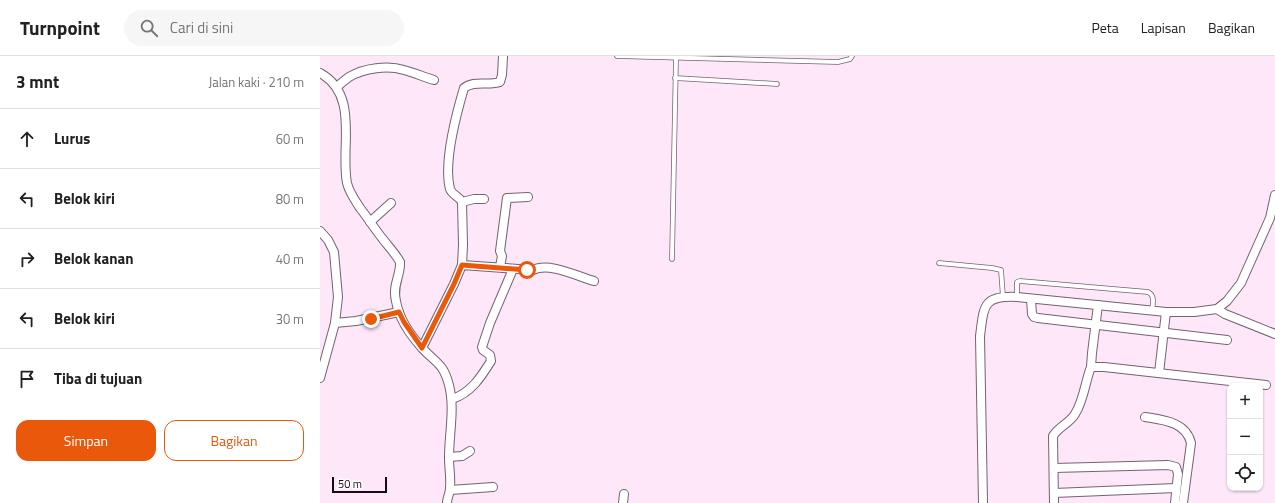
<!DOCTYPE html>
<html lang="id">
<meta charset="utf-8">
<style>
:root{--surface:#fff;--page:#f6f6f6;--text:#202124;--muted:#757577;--line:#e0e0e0;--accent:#ea580c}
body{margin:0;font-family:"Titillium Web",sans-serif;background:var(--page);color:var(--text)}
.controls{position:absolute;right:12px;bottom:12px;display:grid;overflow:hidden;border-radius:8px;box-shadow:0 1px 3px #0004}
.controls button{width:36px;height:36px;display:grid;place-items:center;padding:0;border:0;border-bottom:1px solid var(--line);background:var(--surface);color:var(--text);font:20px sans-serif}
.scale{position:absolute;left:12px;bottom:10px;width:55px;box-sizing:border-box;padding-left:4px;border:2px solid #150d13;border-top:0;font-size:11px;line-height:14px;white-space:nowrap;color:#150d13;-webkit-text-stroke:3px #fffafe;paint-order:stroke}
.stop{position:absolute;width:12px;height:12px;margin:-9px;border:3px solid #ea580c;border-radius:50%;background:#fff}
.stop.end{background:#ea580c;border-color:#fff;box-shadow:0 1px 4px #0008}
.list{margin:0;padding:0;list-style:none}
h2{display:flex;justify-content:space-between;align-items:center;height:52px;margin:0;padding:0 16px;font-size:17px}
h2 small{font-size:13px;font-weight:400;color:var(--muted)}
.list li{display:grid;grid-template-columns:26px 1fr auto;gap:12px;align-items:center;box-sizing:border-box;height:60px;padding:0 16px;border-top:1px solid var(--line)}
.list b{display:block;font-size:15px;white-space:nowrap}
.list em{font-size:13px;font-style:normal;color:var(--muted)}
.actions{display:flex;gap:8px;padding:12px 16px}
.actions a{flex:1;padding:9px 0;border:1px solid var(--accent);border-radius:12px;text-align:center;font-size:14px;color:var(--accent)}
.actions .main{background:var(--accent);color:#fff}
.icon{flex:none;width:22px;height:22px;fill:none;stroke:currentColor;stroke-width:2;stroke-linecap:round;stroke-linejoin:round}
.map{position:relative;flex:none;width:955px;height:447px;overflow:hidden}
header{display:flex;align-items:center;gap:24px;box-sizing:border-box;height:56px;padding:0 20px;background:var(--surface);border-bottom:1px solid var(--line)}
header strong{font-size:19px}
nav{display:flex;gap:22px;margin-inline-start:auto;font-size:14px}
.search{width:280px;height:36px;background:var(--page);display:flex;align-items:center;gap:10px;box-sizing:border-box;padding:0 14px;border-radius:22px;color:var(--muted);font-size:15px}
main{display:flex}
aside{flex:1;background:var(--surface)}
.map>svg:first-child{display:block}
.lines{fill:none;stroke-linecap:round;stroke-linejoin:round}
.lane-casing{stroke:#756270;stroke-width:5.5}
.street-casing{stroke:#756270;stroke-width:10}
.lane{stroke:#fff;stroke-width:4}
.street{stroke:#fff;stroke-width:8}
.route{stroke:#ea580c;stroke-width:5}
</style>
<header>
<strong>Turnpoint</strong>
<div class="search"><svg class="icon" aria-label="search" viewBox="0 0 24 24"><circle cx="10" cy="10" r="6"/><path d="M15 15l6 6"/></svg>Cari di sini</div>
<nav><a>Peta</a><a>Lapisan</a><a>Bagikan</a></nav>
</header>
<main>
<aside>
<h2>3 mnt<small>Jalan kaki · 210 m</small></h2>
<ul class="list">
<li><svg class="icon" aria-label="ahead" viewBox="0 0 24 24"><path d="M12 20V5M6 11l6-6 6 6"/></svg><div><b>Lurus</b></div><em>60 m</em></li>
<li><svg class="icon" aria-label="left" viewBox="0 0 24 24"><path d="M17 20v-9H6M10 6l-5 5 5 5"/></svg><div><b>Belok kiri</b></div><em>80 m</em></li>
<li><svg class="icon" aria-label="right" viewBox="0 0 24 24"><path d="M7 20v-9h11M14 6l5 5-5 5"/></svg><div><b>Belok kanan</b></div><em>40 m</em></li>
<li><svg class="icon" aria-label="left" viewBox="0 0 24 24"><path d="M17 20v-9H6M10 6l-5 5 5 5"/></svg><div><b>Belok kiri</b></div><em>30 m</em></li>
<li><svg class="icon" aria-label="arrive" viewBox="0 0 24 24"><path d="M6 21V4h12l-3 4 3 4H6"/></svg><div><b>Tiba di tujuan</b></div></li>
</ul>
<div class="actions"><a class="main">Simpan</a><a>Bagikan</a></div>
</aside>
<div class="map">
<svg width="955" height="447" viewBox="0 0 955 447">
<rect width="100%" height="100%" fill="#fde7f8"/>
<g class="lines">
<g class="lane-casing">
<g id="lane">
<polyline points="297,0 518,6 530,3 532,0"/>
<polyline points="355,22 457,28"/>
<polyline points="352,203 356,2"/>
<polyline points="619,207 672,212 681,214 683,241"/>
<path d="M697,241V226L700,225L828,236C835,239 833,248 832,254"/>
</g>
</g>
<g class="street-casing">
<g id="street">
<path d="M0,17C40,39 20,91 27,127C29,136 35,144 40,152C48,162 54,172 62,182C68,190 75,197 80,206C81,219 72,229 76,245C79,263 91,280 103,293C117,308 123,307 129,329C135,353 129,377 129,402C129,412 131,422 130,432C130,438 127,441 127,447"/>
<path d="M17,31C21,27 25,24 29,21C44,12 68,9 84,14C95,17 104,21 114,24"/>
<polyline points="142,146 154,143 164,143"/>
<polyline points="50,166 71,147"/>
<polyline points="0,175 8,184 14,196 18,241 15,267 0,322"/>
<path d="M142,209L143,189L142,146C139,140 132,139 130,133C123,106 136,59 144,32C154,24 168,30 180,26L182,19L183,0"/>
<polyline points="180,211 182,200 180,195 187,142 208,141"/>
<polyline points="711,243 712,258 714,261 718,262 907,284"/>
<polyline points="897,253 907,245 921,227 950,162 955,139"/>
<polyline points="15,267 36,265 79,256"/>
<path d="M102,292L134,228L142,209L213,214C229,206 257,220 274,225"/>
<polyline points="771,311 772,297 778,249"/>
<polyline points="839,317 846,256"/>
<path d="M132,343C151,337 161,321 171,305L170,299L163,294L162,291L170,267L193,213"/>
<path d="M825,361C844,364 866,366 871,387L863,447"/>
<polyline points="129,401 142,400 150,395"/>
<polyline points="734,412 848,409 856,411 858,418 855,447"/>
<polyline points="130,434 173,431"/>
<polyline points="734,437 856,432"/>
<polyline points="303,447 304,438"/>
<path d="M663,447L660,280C664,251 662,239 697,241L846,256H874L897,253L905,258L955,278"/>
<path d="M734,447L733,380C738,371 750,367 755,358C764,344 765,326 771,311H784L946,329"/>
</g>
</g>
<use href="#lane" class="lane"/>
<use href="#street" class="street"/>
</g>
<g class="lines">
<polyline class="route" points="51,263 79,256 84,266 102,292 134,228 142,209 207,214"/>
</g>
</svg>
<div class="controls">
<button>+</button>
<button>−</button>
<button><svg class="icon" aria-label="locate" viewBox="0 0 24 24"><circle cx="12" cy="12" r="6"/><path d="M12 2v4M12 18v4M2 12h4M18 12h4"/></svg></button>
</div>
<div class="scale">50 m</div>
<div class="stop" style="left:207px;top:214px"></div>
<div class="stop end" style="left:51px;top:263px"></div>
</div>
</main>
